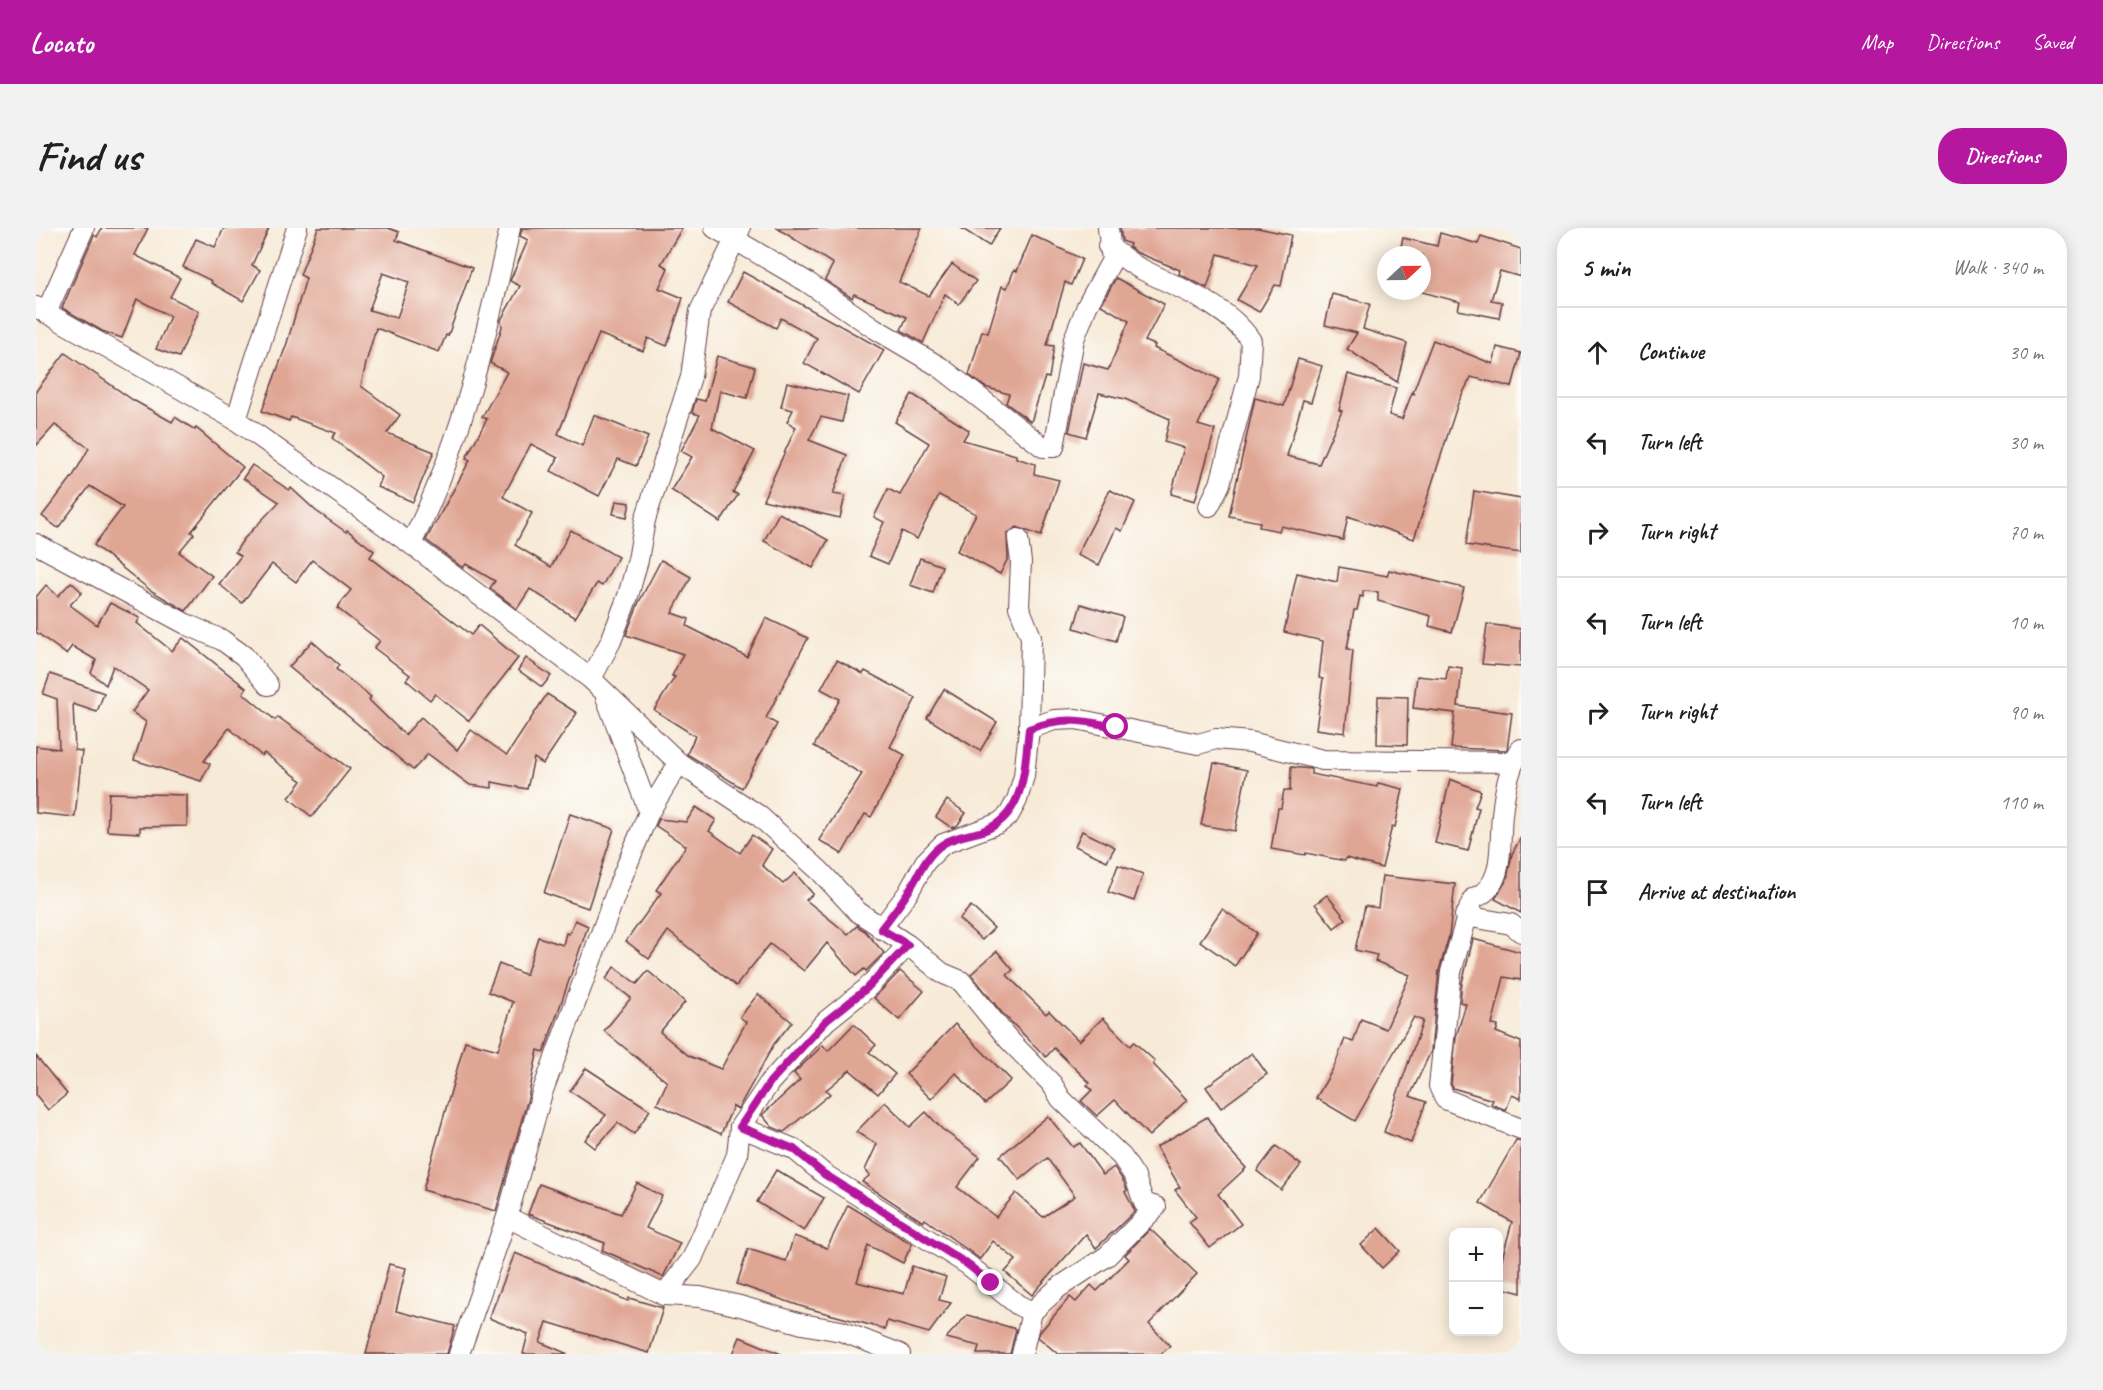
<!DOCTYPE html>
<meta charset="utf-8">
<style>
:root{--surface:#fff;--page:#f2f2f2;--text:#202124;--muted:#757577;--line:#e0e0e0;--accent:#b5179e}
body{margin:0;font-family:Caveat,sans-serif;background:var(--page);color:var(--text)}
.controls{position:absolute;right:18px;bottom:18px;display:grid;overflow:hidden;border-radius:12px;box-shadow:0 3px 15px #0003}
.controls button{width:54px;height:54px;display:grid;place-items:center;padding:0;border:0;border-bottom:2px solid var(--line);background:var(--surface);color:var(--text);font:30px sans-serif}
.compass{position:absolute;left:1341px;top:18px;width:54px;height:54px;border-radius:50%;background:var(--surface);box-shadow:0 3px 15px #0003;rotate:68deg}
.stop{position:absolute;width:18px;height:18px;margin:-14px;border:4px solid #b5179e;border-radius:50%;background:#fff}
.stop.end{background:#b5179e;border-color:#fff;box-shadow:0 2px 6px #0008}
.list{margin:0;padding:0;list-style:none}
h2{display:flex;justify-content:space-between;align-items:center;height:78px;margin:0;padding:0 24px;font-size:26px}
h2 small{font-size:20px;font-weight:400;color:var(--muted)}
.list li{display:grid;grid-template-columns:39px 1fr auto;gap:18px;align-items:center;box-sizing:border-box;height:90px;padding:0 24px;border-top:2px solid var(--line)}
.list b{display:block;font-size:22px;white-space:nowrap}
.list em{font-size:20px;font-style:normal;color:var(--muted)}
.icon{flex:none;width:33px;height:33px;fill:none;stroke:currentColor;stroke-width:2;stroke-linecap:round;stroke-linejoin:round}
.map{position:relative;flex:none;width:1485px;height:1126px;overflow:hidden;border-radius:24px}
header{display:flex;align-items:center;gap:36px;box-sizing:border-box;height:84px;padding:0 30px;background:var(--accent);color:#fff}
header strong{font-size:28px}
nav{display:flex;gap:33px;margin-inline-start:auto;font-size:21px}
.intro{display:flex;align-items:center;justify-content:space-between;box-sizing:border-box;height:144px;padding:0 36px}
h1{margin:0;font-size:42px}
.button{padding:15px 27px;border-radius:24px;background:var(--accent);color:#fff;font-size:21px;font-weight:700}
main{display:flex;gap:36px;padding:0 36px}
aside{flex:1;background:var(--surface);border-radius:24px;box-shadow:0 3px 15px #0003}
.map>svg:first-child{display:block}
.building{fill:#e0a694;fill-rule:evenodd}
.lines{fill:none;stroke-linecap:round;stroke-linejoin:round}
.street-casing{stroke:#643d45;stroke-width:22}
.street{stroke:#fff;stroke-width:20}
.route{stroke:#b5179e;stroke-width:8}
</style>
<header>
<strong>Locato</strong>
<nav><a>Map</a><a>Directions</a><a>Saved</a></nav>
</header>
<div class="intro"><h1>Find us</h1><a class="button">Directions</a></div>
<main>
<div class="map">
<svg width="1485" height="1126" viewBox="0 0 1485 1126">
<rect width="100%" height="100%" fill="#fdfcf7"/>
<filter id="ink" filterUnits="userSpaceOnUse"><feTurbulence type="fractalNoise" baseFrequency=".0167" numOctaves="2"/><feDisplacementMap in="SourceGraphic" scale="12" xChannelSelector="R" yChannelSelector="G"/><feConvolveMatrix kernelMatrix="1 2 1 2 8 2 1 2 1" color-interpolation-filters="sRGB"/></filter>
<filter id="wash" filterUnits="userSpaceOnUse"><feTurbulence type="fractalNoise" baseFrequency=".008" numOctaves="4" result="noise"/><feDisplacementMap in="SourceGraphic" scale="24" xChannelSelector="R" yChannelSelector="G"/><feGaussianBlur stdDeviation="1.35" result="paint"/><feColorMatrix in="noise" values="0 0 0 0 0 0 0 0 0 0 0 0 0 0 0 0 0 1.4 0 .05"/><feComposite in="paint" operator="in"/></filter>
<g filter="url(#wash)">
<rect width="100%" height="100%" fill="#f7ead7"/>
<g id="blocks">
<g class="building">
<polygon points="66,0 112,0 99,27 144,50 134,69 163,83 143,129 120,121 134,88 101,71 86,110 66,103 26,80 58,7 61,9"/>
<polygon points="188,0 233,0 216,37 224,42 207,73 175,55 176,53 147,39 160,11 179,19"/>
<path d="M282,0H352L363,4L360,12L436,40L412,108L410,107L403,124L340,100L331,131L325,158L364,187L351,205L398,224L377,274L342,259L346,249L296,210L300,205L255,189L253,193L226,183L251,115L270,50L264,47ZM347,45L373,54L361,90L333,82Z"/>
<polygon points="486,0 646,0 625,36 632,40 623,60 647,70 631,118 612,110 607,123 563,106 522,206 546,218 558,187 612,209 600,238 582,231 563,268 515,243 522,230 495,216 467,269 496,285 479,317 515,339 535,302 582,329 566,358 561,355 539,390 494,361 481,381 454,360 459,353 430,336 427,340 390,312 434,232 430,230 451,191 446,189 471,144 454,135 466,99 465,92 484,58 474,53 492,12 484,8"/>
<polygon points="741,0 886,0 863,54 893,68 916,36 940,53 923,76 909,66 887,115 865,102 871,89 818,66 816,70 789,52 797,36"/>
<polygon points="925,0 964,0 953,18"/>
<polygon points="1084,0 1222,0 1255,7 1245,58 1239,57 1223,84 1201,72 1222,37 1182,26 1171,60 1143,46 1144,42 1102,25 1093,19 1094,16 1086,13"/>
<polygon points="1404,5 1442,16 1445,8 1485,21 1485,49 1464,43 1455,72 1466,74 1463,90 1422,82 1424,74 1386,64 1386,27 1363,27 1367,10 1401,18"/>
<polygon points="996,7 1046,31 1035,57 1029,54 1011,117 1018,118 1013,150 1009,149 995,194 970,175 973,166 949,159 933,147 946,103 952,105 966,58 971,60 978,42 981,43"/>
<polygon points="707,44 848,122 823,166 768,135 781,110 745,90 740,100 692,74"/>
<polygon points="1080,50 1128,76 1109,113 1119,117 1118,120 1183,151 1162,197 1179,202 1159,273 1135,266 1148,220 1128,214 1134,191 1089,171 1063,165 1050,209 1033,204 1047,135 1072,142 1093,93 1065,77"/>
<polygon points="1296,66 1334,76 1327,101 1371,115 1361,154 1311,121 1321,105 1289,97"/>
<polygon points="1397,112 1457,136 1461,119 1485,125 1476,159 1435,149 1422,175 1378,311 1312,288 1307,312 1245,298 1243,303 1223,299 1224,294 1193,288 1219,170 1248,178 1262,131 1286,138 1275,174 1267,172 1251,228 1283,236 1306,183 1303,182 1312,146 1360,160 1353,187 1366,191 1376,165 1379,166 1377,164"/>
<polygon points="29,125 97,172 136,194 139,189 159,202 160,200 207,239 155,304 158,306 143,324 176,348 150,383 114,362 58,317 87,279 54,258 22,300 6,288 37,248 53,220 19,197 0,218 0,163"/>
<polygon points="681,128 719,139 711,170 684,163 676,200 719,223 697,264 702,267 684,294 635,262 656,229 645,223 664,187 656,185 660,171 669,173"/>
<polygon points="751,154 812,168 806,194 785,189 773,212 811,227 797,266 809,268 804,290 727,272 760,199 751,194 757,182 745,179"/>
<polygon points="876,166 933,202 927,212 980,227 980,230 999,236 998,246 1023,252 1005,308 981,299 971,306 972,330 964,346 921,323 940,286 903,267 881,311 866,303 852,336 833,328 848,294 838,289 852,261 864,267 893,215 859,194"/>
<polygon points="216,237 253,262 255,260 280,283 310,304 311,302 338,323 334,329 435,407 443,397 482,430 433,493 399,466 394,472 370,452 374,447 338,420 344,413 301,380 315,362 276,332 260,354 236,336 206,375 183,356 205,328 199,324 207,312 243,274 207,250"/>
<polygon points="1074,262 1099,274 1086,303 1080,300 1063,337 1041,327"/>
<polygon points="1438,263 1485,271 1485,325 1430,317"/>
<polygon points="580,273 594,275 591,289 577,286"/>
<polygon points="743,285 792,312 777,340 728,313"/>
<polygon points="884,330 906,338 897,365 874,357"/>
<polygon points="625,332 655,349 636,385 653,391 651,398 711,429 730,390 772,410 730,490 741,496 706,560 651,526 659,508 618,482 639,449 636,448 647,426 590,407 603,374"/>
<polygon points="1303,339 1351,348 1353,342 1428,360 1416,404 1393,398 1395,388 1342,373 1342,364 1327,363 1327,369 1324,368 1321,382 1318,382 1311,421 1317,422 1309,505 1280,501 1287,451 1283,450 1287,413 1248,404 1261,345 1301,354"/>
<polygon points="35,354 46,364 34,377 61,397 74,375 104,390 101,395 136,423 147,410 210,460 207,465 239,492 242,489 314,541 276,589 253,570 266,553 228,525 226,528 193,500 168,533 174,536 165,553 98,532 110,494 96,484 112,462 77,438 70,457 55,445 60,432 36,418 30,426 0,404 0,369 10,357 22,368"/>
<polygon points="1045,376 1087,389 1080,413 1038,400"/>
<polygon points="1451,396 1485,401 1485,439 1446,436"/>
<polygon points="276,413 303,437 300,441 335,469 333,472 369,507 385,489 421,522 435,502 471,527 511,466 541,485 507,536 498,530 491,561 456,554 456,560 434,557 392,526 377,542 253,439"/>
<polygon points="490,430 515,448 506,459 482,442"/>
<polygon points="801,432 827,446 829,443 880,470 854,519 869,527 835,589 829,586 806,626 783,612 826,546 778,518 804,471 785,461"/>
<polygon points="1412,438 1426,440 1422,478 1476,485 1471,522 1415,520 1419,485 1377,480 1381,448 1410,451"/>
<polygon points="14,446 68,465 61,484 37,476 39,522 46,523 39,589 0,585 0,518 23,521 21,471 7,466"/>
<polygon points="908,461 961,494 944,523 891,490"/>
<polygon points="1342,468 1372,469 1371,517 1341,516"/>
<polygon points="1178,535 1211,542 1199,603 1165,597"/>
<polygon points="1255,539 1275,541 1275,546 1341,559 1342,555 1367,561 1359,599 1356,598 1346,640 1310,630 1309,633 1270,625 1269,627 1235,621 1242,580 1245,580 1248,562 1254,563"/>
<polygon points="1414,551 1445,563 1439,579 1443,580 1432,623 1399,615"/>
<polygon points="73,565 151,567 151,598 104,599 104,605 71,603"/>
<polygon points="911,572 930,585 921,598 916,600 900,589"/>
<polygon points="660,579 680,592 673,603 704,625 716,607 736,621 726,637 747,656 759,645 777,666 770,672 812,706 821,698 829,703 848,725 830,743 828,741 820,748 791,715 768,743 734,716 700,758 632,703 613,731 590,713 625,665 620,662 650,618 620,598 623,591 650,594"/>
<polygon points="534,586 578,601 552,680 508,665"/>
<polygon points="1046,603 1079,619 1071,633 1039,618"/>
<polygon points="1485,609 1485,685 1459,671 1471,651 1476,626"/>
<polygon points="1082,637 1107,646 1098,673 1072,664"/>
<polygon points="1346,648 1419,656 1413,708 1403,743 1395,823 1374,868 1390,874 1375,915 1348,904 1387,793 1378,789 1319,893 1280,870 1298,839 1309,811 1317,814 1325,791 1350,801 1374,747 1339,733 1341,727 1319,722 1329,678 1342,680"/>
<polygon points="1291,667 1310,691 1298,700 1279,676"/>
<polygon points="935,678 958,700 946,712 923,691"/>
<polygon points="1186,681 1221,705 1199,738 1164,713"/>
<polygon points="539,692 552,698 508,824 502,822 492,870 460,983 387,962 429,813 462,822 477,774 452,764 463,736 490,747 502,709 527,717 530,705 533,706"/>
<polygon points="1437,711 1485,724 1485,752 1468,749 1456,797 1462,798 1460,804 1485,814 1485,871 1476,867 1470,882 1455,876 1457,872 1417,860 1415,856 1420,809 1430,776 1424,774 1426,755"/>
<polygon points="961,723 977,742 971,747 1010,786 1013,783 1043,813 1067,790 1094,818 1098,814 1119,833 1117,836 1151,872 1113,908 1079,872 1061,888 1045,873 1056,862 1051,857 1054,855 1018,820 1010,829 966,785 935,746"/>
<polygon points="578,739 601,756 612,743 649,774 624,804 653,828 685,841 710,794 704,789 722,766 756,794 738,816 702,881 697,878 685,906 621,876 631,854 568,803 595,770 570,751"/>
<polygon points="864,743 888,763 863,792 838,770"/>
<polygon points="818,796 840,817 833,824 859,846 842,866 814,842 790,862 794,866 748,904 736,899 726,887 764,852 758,845 787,817 792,823"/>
<polygon points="919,796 975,852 949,876 920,845 895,871 870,846"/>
<polygon points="1216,825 1231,846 1185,880 1170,859"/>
<polygon points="0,828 31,866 12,882 0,867"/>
<polygon points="550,840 614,882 598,906 582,895 559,920 549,912 570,887 534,863"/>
<polygon points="849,874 874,899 890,884 906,901 944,929 921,959 960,989 980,965 1007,989 1039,968 1011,930 984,952 964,928 1012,888 1037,919 1044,915 1067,947 1078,939 1088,954 1091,962 1089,964 1099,983 1060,1020 1050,1006 996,1067 969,1044 980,1032 957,1013 944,1031 889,991 887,994 826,954 834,947 829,942 841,916 820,904"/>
<polygon points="1171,889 1188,916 1210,940 1182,966 1205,996 1174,1020 1153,994 1160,989 1139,962 1144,959 1120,919"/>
<polygon points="1480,912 1485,913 1485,1065 1462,1059 1462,1045 1476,994 1444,975"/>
<polygon points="1240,918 1265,937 1245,962 1221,943"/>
<polygon points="740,942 788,970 768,1003 721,974"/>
<polygon points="601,955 626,968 610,1000 644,1015 627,1049 566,1022 569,1015 492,986 503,956 585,986"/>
<polygon points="812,977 876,1016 867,1035 832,1017 821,1054 868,1066 876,1038 910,1049 903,1072 915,1075 893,1105 851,1093 849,1101 767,1079 701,1056 712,1021 750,1033 758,1008 791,1020"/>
<polygon points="1343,1000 1364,1023 1346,1040 1325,1017"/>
<polygon points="1114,1001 1161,1046 1113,1096 1134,1118 1125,1126 1022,1126 1002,1109 1004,1104 1034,1069 1040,1074 1055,1057 1061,1063 1093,1031 1089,1027"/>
<polygon points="479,1025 592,1073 593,1070 627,1080 613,1125 511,1094 504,1114 532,1126 487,1126 492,1106 453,1090"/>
<polygon points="353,1036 370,1040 360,1083 419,1098 411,1126 330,1126"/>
<polygon points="931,1087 980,1101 974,1126 941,1126 943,1118 910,1110"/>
<polygon points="704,1109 745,1126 697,1126"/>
</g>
</g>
</g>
<g filter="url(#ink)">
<use href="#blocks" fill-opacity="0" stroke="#643d45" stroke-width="1.5"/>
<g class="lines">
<g class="street-casing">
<g id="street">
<polyline points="679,0 771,54 838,100 904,139 1007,219 1018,219 1038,111 1051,78 1076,32 1072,0"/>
<path d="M1072,18C1082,25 1092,34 1103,40C1140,59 1192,77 1215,113L1213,148L1184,256L1173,278"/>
<polyline points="0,79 200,192 375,316 555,451 643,535 722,587 784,643 822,684 872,717 906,745 925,753 973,812 1016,856 1025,871 1086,929 1099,949 1108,975 1120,979 1071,1028 1022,1060 996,1084 986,1126"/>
<polyline points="10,85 48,0"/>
<polyline points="200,192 261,0"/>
<polyline points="0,316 150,396 186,412 208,428 232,457"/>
<path d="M375,316C426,215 450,110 474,0"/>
<polyline points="555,451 575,413 592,368 602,332 609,292 655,149 664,83 704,1"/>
<polyline points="570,469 613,584"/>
<polyline points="993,501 1018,492 1040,491 1162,516 1180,511 1214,514 1287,532 1478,534"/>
<path d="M1485,521C1473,539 1468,566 1466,587C1463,614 1470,659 1438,670L1434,678L1415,744L1403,858L1409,871L1485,901"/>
<polyline points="1429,688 1475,696 1485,704"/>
<polyline points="845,701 872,665 889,634 907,616 963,595 973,587 981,572 988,548 993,501 995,409 983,379 985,334 982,311"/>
<polyline points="704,899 758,921 788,946 931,1036 982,1077 996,1084"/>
<polyline points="471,989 628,1067 664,1069 704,1078 766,1096 805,1103 864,1126"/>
<polyline points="628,1067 656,1031 701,927 704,899 734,854 790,793 830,761 872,717"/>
<polyline points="423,1126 471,989 506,865 584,654 613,584 643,535"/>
</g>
</g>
<use href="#street" class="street"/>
</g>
</g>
<g class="lines" filter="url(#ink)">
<path class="route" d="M955,1055L931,1036L788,946L758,921L704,899L734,854L790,793L830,761L872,717L845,701C854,689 864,677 872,664C883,647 890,627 907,616C919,608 934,607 947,603C990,587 988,540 993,501C1027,488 1045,492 1080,499"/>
</g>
</svg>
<div class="controls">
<button>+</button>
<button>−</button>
</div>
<svg class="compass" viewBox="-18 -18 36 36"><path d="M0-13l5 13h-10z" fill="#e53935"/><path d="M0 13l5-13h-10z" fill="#757577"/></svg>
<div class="stop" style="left:1080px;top:499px"></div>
<div class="stop end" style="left:955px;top:1055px"></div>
</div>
<aside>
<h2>5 min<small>Walk · 340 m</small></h2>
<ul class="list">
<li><svg class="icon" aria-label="ahead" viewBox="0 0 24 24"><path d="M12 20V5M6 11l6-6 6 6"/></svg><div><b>Continue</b></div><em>30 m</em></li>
<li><svg class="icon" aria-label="left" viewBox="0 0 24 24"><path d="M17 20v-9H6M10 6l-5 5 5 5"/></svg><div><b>Turn left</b></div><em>30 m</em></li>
<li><svg class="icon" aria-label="right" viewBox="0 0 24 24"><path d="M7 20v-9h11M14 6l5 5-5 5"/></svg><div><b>Turn right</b></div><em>70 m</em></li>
<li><svg class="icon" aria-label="left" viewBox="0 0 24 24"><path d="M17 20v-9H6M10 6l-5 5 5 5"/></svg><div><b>Turn left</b></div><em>10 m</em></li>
<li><svg class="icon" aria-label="right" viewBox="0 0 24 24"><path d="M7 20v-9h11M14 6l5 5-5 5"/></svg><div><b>Turn right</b></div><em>90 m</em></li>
<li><svg class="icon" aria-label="left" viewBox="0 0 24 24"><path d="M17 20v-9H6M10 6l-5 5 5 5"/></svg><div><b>Turn left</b></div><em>110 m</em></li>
<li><svg class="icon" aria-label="arrive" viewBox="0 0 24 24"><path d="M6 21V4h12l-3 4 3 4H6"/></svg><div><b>Arrive at destination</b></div></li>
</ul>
</aside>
</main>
